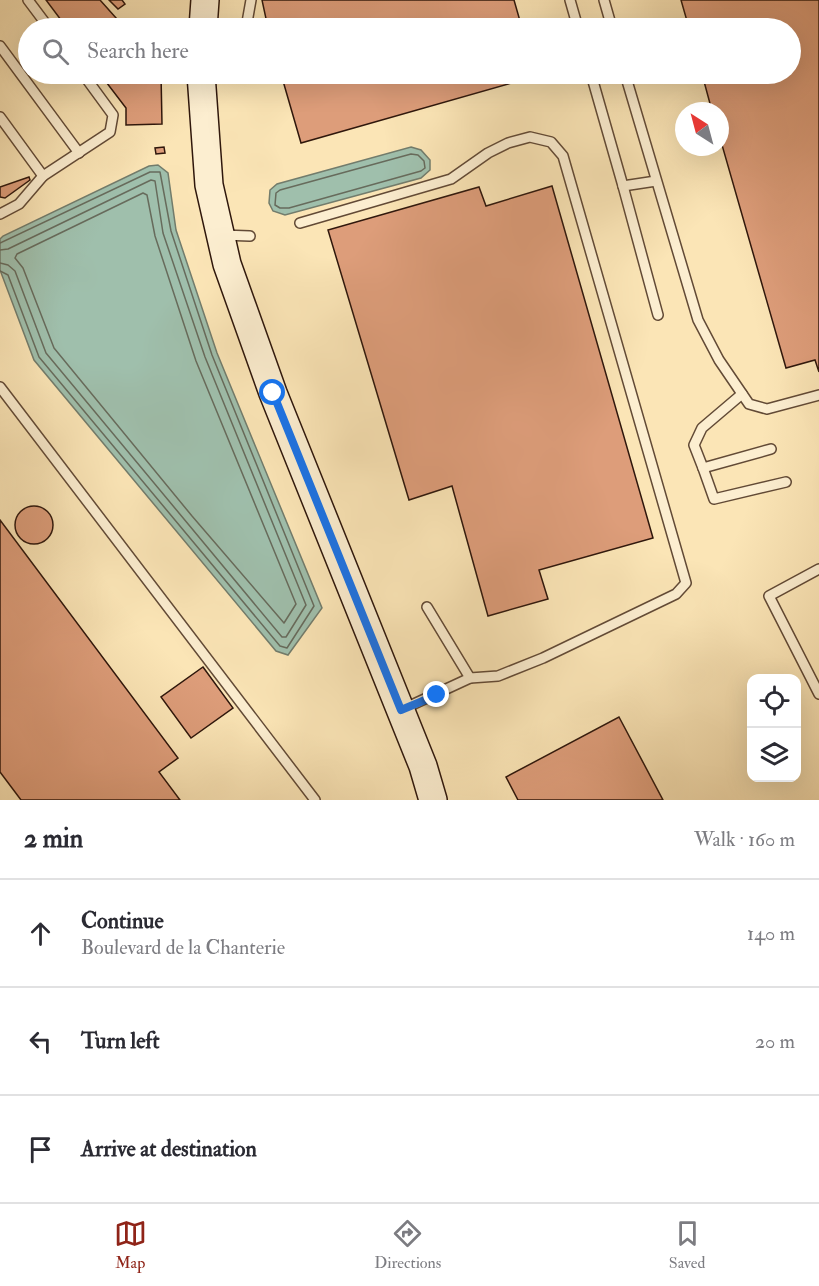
<!DOCTYPE html>
<meta charset="utf-8">
<style>
:root{--surface:#fff;--page:#f7f7f7;--text:#2b2b33;--muted:#7c7c81;--line:#e1e1e2;--accent:#8f2418}
body{margin:0;font-family:"IM FELL Double Pica",serif;background:var(--page);color:var(--text)}
.controls{position:absolute;right:18px;bottom:18px;display:grid;overflow:hidden;border-radius:12px;box-shadow:0 6px 24px #0002}
.controls button{width:54px;height:54px;display:grid;place-items:center;padding:0;border:0;border-bottom:2px solid var(--line);background:var(--surface);color:var(--text);font:30px sans-serif}
.compass{position:absolute;left:675px;top:102px;width:54px;height:54px;border-radius:50%;background:var(--surface);box-shadow:0 6px 24px #0002;rotate:324deg}
.stop{position:absolute;width:18px;height:18px;margin:-14px;border:4px solid #1a73e8;border-radius:50%;background:#fff}
.stop.end{background:#1a73e8;border-color:#fff;box-shadow:0 2px 6px #0008}
.list{margin:0;padding:0;list-style:none}
h2{display:flex;justify-content:space-between;align-items:center;height:78px;margin:0;padding:0 24px;font-size:26px}
h2 small{font-size:20px;font-weight:400;color:var(--muted)}
.list li{display:grid;grid-template-columns:39px 1fr auto;gap:18px;align-items:center;box-sizing:border-box;height:108px;padding:0 24px;border-top:2px solid var(--line)}
.list b{display:block;font-size:22px;white-space:nowrap}
.list p{margin:0;font-size:20px;white-space:nowrap;color:var(--muted)}
.list em{font-size:20px;font-style:normal;color:var(--muted)}
.icon{flex:none;width:33px;height:33px;fill:none;stroke:currentColor;stroke-width:2;stroke-linecap:round;stroke-linejoin:round}
.map{position:relative;flex:none;width:819px;height:800px;overflow:hidden}
.search{position:absolute;background:var(--surface);box-shadow:0 6px 24px #0002;left:18px;right:18px;top:18px;height:66px;display:flex;align-items:center;gap:15px;box-sizing:border-box;padding:0 21px;border-radius:33px;color:var(--muted);font-size:22px}
.sheet{height:402px;background:var(--surface)}
nav{display:flex;justify-content:space-around;align-items:center;box-sizing:border-box;height:84px;border-top:2px solid var(--line);background:var(--surface);font-size:16px;color:var(--muted)}
nav a{display:grid;justify-items:center;gap:3px}
nav .on{color:var(--accent)}
.map>svg:first-child{display:block}
.water{fill:#9fbfac;stroke:#727c6c;stroke-width:1.5}
.lines{fill:none;stroke-linecap:round;stroke-linejoin:round}
.shore{stroke:#676b5c;stroke-width:1.5}
.building{fill:#dd9d7a;stroke:#2f170c;stroke-width:1.5}
.lane-casing{stroke:#624a36;stroke-width:12}
.secondary-casing{stroke:#2f170c;stroke-width:30}
.lane{stroke:#fceed0;stroke-width:9}
.secondary{stroke:#fceed0;stroke-width:27}
.route{stroke:#1a73e8;stroke-width:8}
</style>
<div class="map">
<svg width="819" height="800" viewBox="0 0 819 800">
<rect width="100%" height="100%" fill="#fbe5b6"/>
<filter id="stains"><feTurbulence type="fractalNoise" baseFrequency=".00333" numOctaves="4"/><feColorMatrix values="0 0 0 0 .2 0 0 0 0 .09 0 0 0 0 .02 0 0 0 .5 -.17"/></filter>
<radialGradient id="worn" r=".72"><stop offset=".6" stop-color="#630" stop-opacity="0"/><stop offset="1" stop-color="#630" stop-opacity=".3"/></radialGradient>
<g class="water">
<polygon points="411,147 421,150 430,160 430,170 421,178 285,215 273,211 269,203 270,190 277,184"/>
<polygon points="158,165 168,173 176,230 217,353 322,608 288,655 276,651 34,360 0,270 0,239 3,236 149,166"/>
</g>
<g class="lines">
<g class="shore">
<polygon points="411,154 418,155 424,161 425,168 421,171 289,208 280,208 275,205 276,193 280,190"/>
<polygon points="143,193 147,195 155,236 196,361 296,604 284,623 192,516 54,348 23,268 15,258 17,254"/>
<polyline points="0,243 150,172 160,172 171,231 212,355 314,606 287,648 280,646 39,357 8,275 0,271"/>
<polyline points="0,250 8,249 151,180 155,181 163,233 205,357 306,605 286,637 282,637 46,353 15,271 8,265 0,263"/>
</g>
</g>
<g class="building">
<polygon points="46,0 100,0 125,28 67,28"/>
<polygon points="109,0 122,0 125,4 118,9"/>
<polygon points="262,0 514,0 522,28 268,28"/>
<polygon points="681,0 819,0 819,372 815,360 786,368 720,138 720,111 712,111 702,74 790,74 790,28 689,28"/>
<polygon points="100,74 161,74 162,124 126,125 126,108"/>
<polygon points="281,74 535,74 536,76 301,143"/>
<polygon points="164,147 165,153 156,154 155,148"/>
<polygon points="29,177 30,180 5,198 0,197 0,187"/>
<polygon points="552,186 653,538 539,570 548,599 488,616 452,486 409,500 328,230 479,187 486,206"/>
<circle cx="34" cy="525" r="19"/>
<polygon points="0,520 178,758 159,772 180,800 21,800 0,772"/>
<polygon points="203,667 233,708 191,738 161,697"/>
<polygon points="619,717 663,800 518,800 506,777"/>
</g>
<g class="lines">
<g class="lane-casing">
<g id="lane">
<polyline points="28,0 49,28"/>
<polyline points="570,0 578,28"/>
<polyline points="604,0 612,28"/>
<polyline points="246,28 251,0"/>
<polyline points="0,46 79,153"/>
<polyline points="591,74 623,186 656,181"/>
<polyline points="625,74 698,320 719,360 749,404 767,409 819,395"/>
<polyline points="0,117 43,176 110,132 113,115 83,74"/>
<polyline points="623,186 658,315"/>
<polyline points="0,214 19,204 43,176"/>
<polyline points="300,223 451,179 488,153 508,143 530,137 551,142 563,156 686,583 676,594 543,658 498,676 470,678 403,709"/>
<polyline points="222,235 250,236"/>
<polyline points="0,387 315,800"/>
<polyline points="742,394 702,428 694,445 703,468 771,449"/>
<polyline points="703,468 714,499 786,482"/>
<polyline points="819,569 769,596 819,694"/>
<polyline points="427,607 470,678"/>
</g>
</g>
<g class="secondary-casing">
<g id="secondary">
<polyline points="203,28 205,0"/>
<polyline points="201,74 209,185 227,264 273,393 423,766 433,800"/>
</g>
</g>
<use href="#lane" class="lane"/>
<use href="#secondary" class="secondary"/>
</g>
<g class="lines">
<polyline class="route" points="273,393 401,710 437,695"/>
</g>
<rect width="100%" height="100%" filter="url(#stains)"/>
<rect width="100%" height="100%" fill="url(#worn)"/>
</svg>
<div class="controls">
<button><svg class="icon" aria-label="locate" viewBox="0 0 24 24"><circle cx="12" cy="12" r="6"/><path d="M12 2v4M12 18v4M2 12h4M18 12h4"/></svg></button>
<button><svg class="icon" aria-label="layers" viewBox="0 0 24 24"><path d="M12 4l9 5-9 5-9-5zM3 14l9 5 9-5"/></svg></button>
</div>
<svg class="compass" viewBox="-18 -18 36 36"><path d="M0-13l5 13h-10z" fill="#e53935"/><path d="M0 13l5-13h-10z" fill="#7c7c81"/></svg>
<div class="stop" style="left:273px;top:393px"></div>
<div class="stop end" style="left:437px;top:695px"></div>
<div class="search"><svg class="icon" aria-label="search" viewBox="0 0 24 24"><circle cx="10" cy="10" r="6"/><path d="M15 15l6 6"/></svg>Search here</div>
</div>
<section class="sheet">
<h2>2 min<small>Walk · 160 m</small></h2>
<ul class="list">
<li><svg class="icon" aria-label="ahead" viewBox="0 0 24 24"><path d="M12 20V5M6 11l6-6 6 6"/></svg><div><b>Continue</b><p>Boulevard de la Chanterie</p></div><em>140 m</em></li>
<li><svg class="icon" aria-label="left" viewBox="0 0 24 24"><path d="M17 20v-9H6M10 6l-5 5 5 5"/></svg><div><b>Turn left</b></div><em>20 m</em></li>
<li><svg class="icon" aria-label="arrive" viewBox="0 0 24 24"><path d="M6 21V4h12l-3 4 3 4H6"/></svg><div><b>Arrive at destination</b></div></li>
</ul>
</section>
<nav>
<a class="on"><svg class="icon" aria-label="map" viewBox="0 0 24 24"><path d="M3 6l6-2 6 2 6-2v14l-6 2-6-2-6 2zM9 4v14M15 6v14"/></svg>Map</a>
<a><svg class="icon" aria-label="directions" viewBox="0 0 24 24"><path d="M12 3l9 9-9 9-9-9zM9 14v-3h6M13 9l2 2-2 2"/></svg>Directions</a>
<a><svg class="icon" aria-label="saved" viewBox="0 0 24 24"><path d="M7 4h10v16l-5-4-5 4z"/></svg>Saved</a>
</nav>
